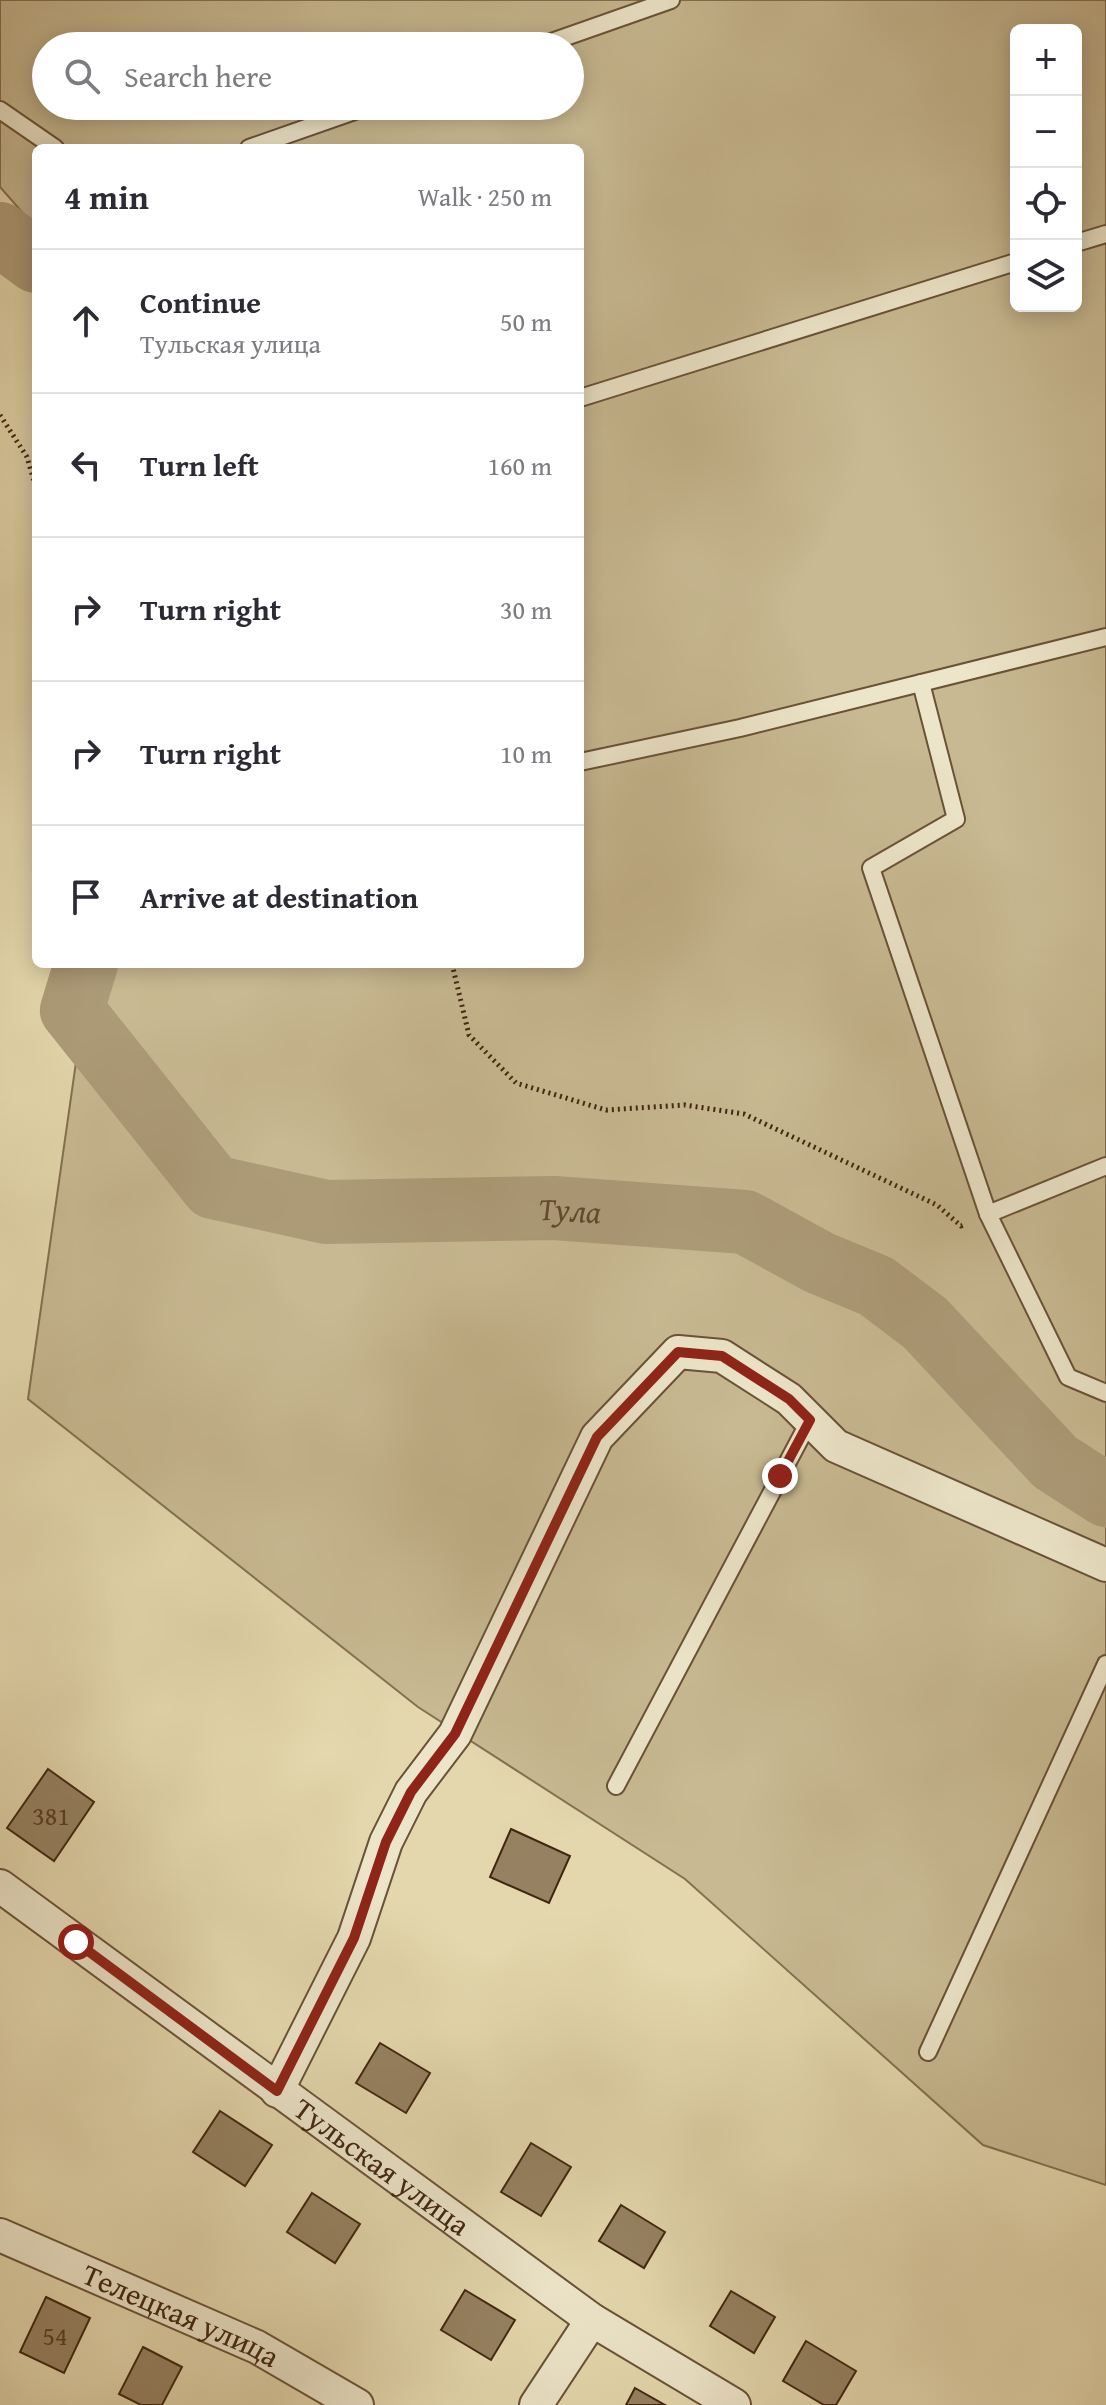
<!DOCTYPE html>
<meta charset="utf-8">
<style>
:root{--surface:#fff;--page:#f7f7f7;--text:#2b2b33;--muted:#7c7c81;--line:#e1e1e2}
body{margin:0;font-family:"Gentium Book Plus",serif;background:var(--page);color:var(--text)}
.controls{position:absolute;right:24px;top:24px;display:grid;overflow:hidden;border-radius:12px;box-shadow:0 4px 20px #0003}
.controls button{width:72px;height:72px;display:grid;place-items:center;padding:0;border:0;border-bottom:2px solid var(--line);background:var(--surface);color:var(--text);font:40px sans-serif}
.stop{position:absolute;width:24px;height:24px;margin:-18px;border:6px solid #8f2418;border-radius:50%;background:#fff}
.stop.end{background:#8f2418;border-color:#fff;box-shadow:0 2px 8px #0008}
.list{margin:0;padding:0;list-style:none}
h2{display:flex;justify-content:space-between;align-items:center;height:104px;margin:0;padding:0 32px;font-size:34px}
h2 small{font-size:26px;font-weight:400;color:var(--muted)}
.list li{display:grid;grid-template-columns:52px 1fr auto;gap:24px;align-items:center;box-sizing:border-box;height:144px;padding:0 32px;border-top:2px solid var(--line)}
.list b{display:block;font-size:30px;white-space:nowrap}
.list p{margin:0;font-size:26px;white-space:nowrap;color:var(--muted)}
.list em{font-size:26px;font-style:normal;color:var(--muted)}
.icon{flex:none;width:44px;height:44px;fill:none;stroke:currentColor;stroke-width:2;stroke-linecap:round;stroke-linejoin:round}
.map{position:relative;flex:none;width:1106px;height:2405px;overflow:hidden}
.search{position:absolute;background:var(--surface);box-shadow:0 4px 20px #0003;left:32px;top:32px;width:552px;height:88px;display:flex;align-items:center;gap:20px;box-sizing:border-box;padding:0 28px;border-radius:44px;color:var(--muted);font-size:30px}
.panel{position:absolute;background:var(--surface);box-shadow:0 4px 20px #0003;left:32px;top:144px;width:552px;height:824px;border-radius:12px}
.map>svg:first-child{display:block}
.green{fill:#c8b992;stroke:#847051;stroke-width:2;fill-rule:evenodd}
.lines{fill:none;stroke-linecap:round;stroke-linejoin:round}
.river{stroke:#ad9b78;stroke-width:64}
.building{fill:#968262;stroke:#412610;stroke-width:2}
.lane-casing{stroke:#6a5237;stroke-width:20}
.street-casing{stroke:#6a5237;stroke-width:36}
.path{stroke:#412610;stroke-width:5;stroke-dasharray:2 4;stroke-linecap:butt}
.lane{stroke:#ede5ca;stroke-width:16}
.street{stroke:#ede5ca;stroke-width:32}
.route{stroke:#8f2418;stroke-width:10}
.labels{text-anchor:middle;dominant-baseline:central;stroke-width:6;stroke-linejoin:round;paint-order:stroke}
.number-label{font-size:26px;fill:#563d24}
.street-label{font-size:30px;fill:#412610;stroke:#ede5ca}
.water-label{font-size:32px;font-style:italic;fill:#61492f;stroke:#ede5ca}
</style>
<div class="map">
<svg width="1106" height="2405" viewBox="0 0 1106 2405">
<rect width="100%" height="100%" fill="#e4d7ad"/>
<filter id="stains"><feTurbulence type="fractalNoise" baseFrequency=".0025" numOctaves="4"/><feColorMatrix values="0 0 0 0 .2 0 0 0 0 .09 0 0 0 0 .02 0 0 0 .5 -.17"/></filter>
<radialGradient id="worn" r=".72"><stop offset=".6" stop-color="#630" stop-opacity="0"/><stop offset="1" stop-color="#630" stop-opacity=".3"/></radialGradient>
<path class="green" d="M0,0H1106V2185L983,2145L685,1879L418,1707L28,1399L90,964H580V148H36V228L0,187ZM1016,30H1076V306H1016ZM46,46H570V106H46Z"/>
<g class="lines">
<g class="river">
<polyline points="0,234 36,261"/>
<path id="s1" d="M86,964L72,1010L213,1187L326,1212L554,1208L745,1222L820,1263L876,1286L925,1323L1055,1462L1106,1495"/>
</g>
</g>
<g class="building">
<polygon points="48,1769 94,1802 54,1861 7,1828"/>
<polygon points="511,1829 570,1856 549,1903 490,1877"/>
<polygon points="380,2043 430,2073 406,2113 356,2083"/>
<polygon points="220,2111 272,2145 245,2186 193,2152"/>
<polygon points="531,2143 571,2167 541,2216 501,2192"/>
<polygon points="312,2193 360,2224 335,2263 287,2232"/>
<polygon points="621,2205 665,2232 644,2268 599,2241"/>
<polygon points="465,2290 515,2320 491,2360 441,2330"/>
<polygon points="731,2291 775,2317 754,2353 710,2326"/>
<polygon points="46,2297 90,2318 64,2373 20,2352"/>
<polygon points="806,2341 856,2371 836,2405 824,2405 783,2381"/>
<polygon points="143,2347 182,2367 162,2405 141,2405 119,2394"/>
<polygon points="635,2388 665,2405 626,2405"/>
</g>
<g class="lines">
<g class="lane-casing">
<g id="lane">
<polyline points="540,46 671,0"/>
<polyline points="0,110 55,148"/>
<polyline points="249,148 369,106"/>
<polyline points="1076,243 1106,234"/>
<polyline points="580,398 1016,262"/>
<polyline points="921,683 956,819 871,868 988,1214 1068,1377 1106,1393"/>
<polyline points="580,762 740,728 1106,637"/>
<polyline points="988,1214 1106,1166"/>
<polyline points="616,1786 810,1420"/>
<polyline points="928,2052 1106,1664"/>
</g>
</g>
<g class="street-casing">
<g id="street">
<path id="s2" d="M0,1886L592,2320L734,2405"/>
<polyline points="277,2091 354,1938 386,1842 411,1792 455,1734 597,1437 678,1352 722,1356 789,1399 836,1446 1106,1565"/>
<path id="s3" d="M0,2235L257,2347L357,2405"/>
<polyline points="536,2405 592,2320"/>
</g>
</g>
<g class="path">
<polyline points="0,415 27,457 36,488"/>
<polyline points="452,964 469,1035 516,1083 606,1110 685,1105 744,1114 937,1205 961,1226 966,1224"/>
</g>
<use href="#lane" class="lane"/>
<use href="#street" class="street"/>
</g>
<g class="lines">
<polyline class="route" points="76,1942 277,2091 354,1938 386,1842 411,1792 455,1734 597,1437 678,1352 722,1356 789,1399 810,1420 780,1476"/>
</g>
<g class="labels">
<g class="number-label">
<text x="51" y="1815">381</text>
<text x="55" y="2335">54</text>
</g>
<g class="street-label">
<text stroke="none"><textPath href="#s2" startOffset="474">Тульская улица</textPath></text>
<text stroke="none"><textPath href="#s3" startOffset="198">Телецкая улица</textPath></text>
</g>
<g class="water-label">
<text stroke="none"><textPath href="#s1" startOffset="634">Тула</textPath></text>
</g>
</g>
<rect width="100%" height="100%" filter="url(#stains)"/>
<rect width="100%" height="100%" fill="url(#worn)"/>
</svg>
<div class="controls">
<button>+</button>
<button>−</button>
<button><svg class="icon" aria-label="locate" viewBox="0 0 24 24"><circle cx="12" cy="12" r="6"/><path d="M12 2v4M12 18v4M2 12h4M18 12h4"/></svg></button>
<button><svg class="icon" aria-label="layers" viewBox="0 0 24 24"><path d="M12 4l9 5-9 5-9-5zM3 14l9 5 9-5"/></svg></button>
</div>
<div class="stop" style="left:76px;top:1942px"></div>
<div class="stop end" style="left:780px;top:1476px"></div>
<div class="search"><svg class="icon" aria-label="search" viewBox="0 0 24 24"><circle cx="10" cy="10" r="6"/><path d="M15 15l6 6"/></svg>Search here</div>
<section class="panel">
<h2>4 min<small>Walk · 250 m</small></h2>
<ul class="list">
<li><svg class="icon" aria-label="ahead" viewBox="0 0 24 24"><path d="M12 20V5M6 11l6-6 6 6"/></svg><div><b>Continue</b><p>Тульская улица</p></div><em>50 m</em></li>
<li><svg class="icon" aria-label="left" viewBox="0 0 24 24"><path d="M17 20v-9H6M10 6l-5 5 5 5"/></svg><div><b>Turn left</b></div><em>160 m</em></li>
<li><svg class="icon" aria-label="right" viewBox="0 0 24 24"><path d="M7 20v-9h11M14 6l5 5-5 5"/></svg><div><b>Turn right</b></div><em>30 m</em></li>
<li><svg class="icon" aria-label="right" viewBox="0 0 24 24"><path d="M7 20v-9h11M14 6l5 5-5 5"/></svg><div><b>Turn right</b></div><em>10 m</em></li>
<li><svg class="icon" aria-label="arrive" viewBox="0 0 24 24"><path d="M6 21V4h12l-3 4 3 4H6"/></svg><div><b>Arrive at destination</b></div></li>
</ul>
</section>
</div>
